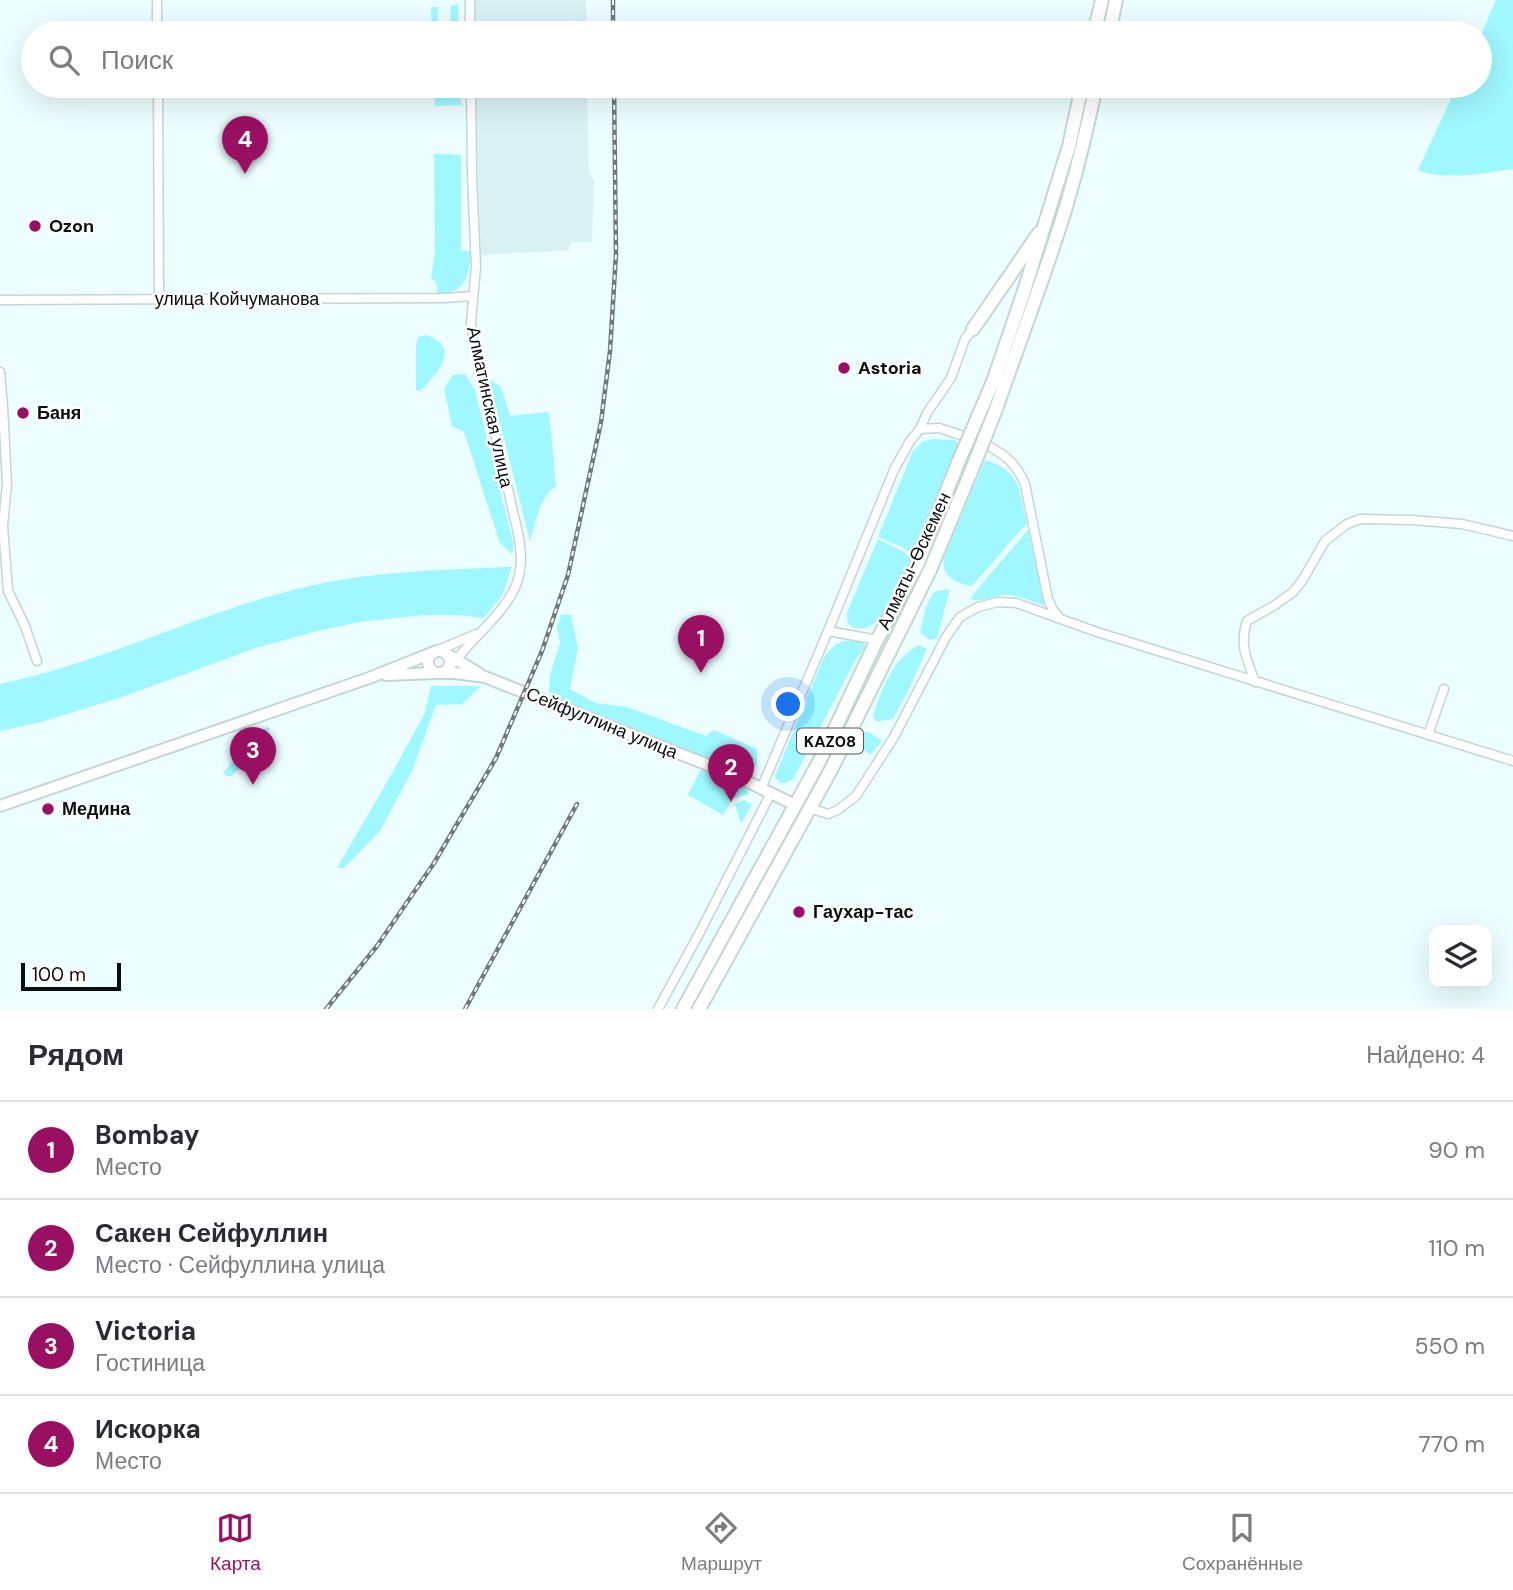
<!DOCTYPE html>
<html lang="ru">
<meta charset="utf-8">
<style>
:root{--surface:#fff;--page:#f2f2f3;--text:#2b2b33;--muted:#7c7c81;--line:#e1e1e2;--accent:#990f62}
body{margin:0;font-family:"DM Sans",sans-serif;background:var(--page);color:var(--text)}
.controls{position:absolute;right:21px;bottom:21px;display:grid;overflow:hidden;border-radius:14px;box-shadow:0 7px 28px #0002}
.controls button{width:63px;height:63px;display:grid;place-items:center;padding:0;border:0;border-bottom:2px solid var(--line);background:var(--surface);color:var(--text);font:35px sans-serif}
.scale{position:absolute;left:21px;bottom:18px;width:100px;box-sizing:border-box;padding-left:7px;border:4px solid #080d0e;border-top:0;font-size:19px;line-height:24px;white-space:nowrap;color:#080d0e;-webkit-text-stroke:5px #fff;paint-order:stroke}
.you{position:absolute;left:789px;top:705px;width:24px;height:24px;margin:-18px;border:5px solid #fff;border-radius:50%;background:#1a73e8;box-shadow:0 0 0 10px #1a73e833}
.badge{display:grid;place-items:center;width:46px;height:46px;border-radius:50%;background:var(--accent);color:#fff;font-size:23px;font-weight:700}
.pin{position:absolute;translate:-50% -58px;filter:drop-shadow(0 2px 4px #0008)}
.pin::after{content:'';position:absolute;top:37px;width:24px;height:21px;background:inherit;clip-path:polygon(0 0,100% 0,50% 100%)}
.list{margin:0;padding:0;list-style:none}
h2{display:flex;justify-content:space-between;align-items:center;height:91px;margin:0;padding:0 28px;font-size:30px}
h2 small{font-size:23px;font-weight:400;color:var(--muted)}
.list li{display:grid;grid-template-columns:46px 1fr auto;gap:21px;align-items:center;box-sizing:border-box;height:98px;padding:0 28px;border-top:2px solid var(--line)}
.list b{display:block;font-size:26px;white-space:nowrap}
.list p{margin:0;font-size:23px;white-space:nowrap;color:var(--muted)}
.list em{font-size:23px;font-style:normal;color:var(--muted)}
.icon{flex:none;width:38px;height:38px;fill:none;stroke:currentColor;stroke-width:2;stroke-linecap:round;stroke-linejoin:round}
.map{position:relative;flex:none;width:1513px;height:1009px;overflow:hidden}
.search{position:absolute;background:var(--surface);box-shadow:0 7px 28px #0002;left:21px;right:21px;top:21px;height:77px;display:flex;align-items:center;gap:18px;box-sizing:border-box;padding:0 24px;border-radius:38px;color:var(--muted);font-size:26px}
.sheet{height:483px;background:var(--surface)}
nav{display:flex;justify-content:space-around;align-items:center;box-sizing:border-box;height:98px;border-top:2px solid var(--line);background:var(--surface);font-size:19px;color:var(--muted)}
nav a{display:grid;justify-items:center;gap:4px}
nav .on{color:var(--accent)}
.map>svg:first-child{display:block}
.built{fill:#d8f2f4}
.green{fill:#9ff8ff}
.lines{fill:none;stroke-linecap:round;stroke-linejoin:round}
.minor-casing{stroke:#c4d5d6;stroke-width:11}
.major-casing{stroke:#c4d5d6;stroke-width:14}
.highway-casing{stroke:#c4d5d6;stroke-width:16}
.minor{stroke:#fff;stroke-width:8}
.major{stroke:#fff;stroke-width:10}
.highway{stroke:#fff;stroke-width:12}
.rail-casing{stroke:#6e797a;stroke-width:4.5}
.rail{stroke:#fff;stroke-width:2;stroke-dasharray:5;stroke-linecap:butt}
.highway-bridge-casing{stroke:#c4d5d6;stroke-width:16;stroke-linecap:butt}
.highway-bridge{stroke:#fff;stroke-width:12}
.poi-dot{fill:#990f62;stroke:#fff;stroke-width:2.5}
.labels{text-anchor:middle;dominant-baseline:central;stroke-width:5;stroke-linejoin:round;paint-order:stroke}
.shield{fill:#fff;stroke:#525656;stroke-width:2}
.shield-label{font-size:16px;font-weight:bold;fill:#080d0e}
.poi-label{font-size:18px;font-weight:bold;fill:#080d0e;stroke:#fff;text-anchor:start}
.street-label{font-size:18px;fill:#080d0e;stroke:#fff}
</style>
<div class="map">
<svg width="1513" height="1009" viewBox="0 0 1513 1009">
<rect width="100%" height="100%" fill="#ecfeff"/>
<g class="built">
<polygon points="470,0 586,0 587,33 474,33"/>
<polygon points="475,86 587,86 589,172 594,180 592,242 571,242 569,250 481,255"/>
</g>
<g class="green">
<path d="M1496,0H1513V169C1486,173 1443,181 1418,170L1457,86H1480V37Z"/>
<polygon points="458,4 459,33 432,33 431,7 438,7 437,30 450,30 451,6"/>
<polygon points="434,86 460,86 461,105 435,106"/>
<path d="M434,154L461,155V251H470C471,264 469,282 456,290C451,292 443,293 438,294L436,282L431,278L435,252Z"/>
<path d="M426,335C463,348 436,374 421,391L416,390V346L418,337Z"/>
<polygon points="465,374 475,390 514,546 512,554 500,543 464,432 452,426 444,389 453,375"/>
<path d="M489,379L501,387L510,416L549,412L556,486C539,497 536,523 530,541Z"/>
<polygon points="932,439 954,440 961,444 940,496 913,555 902,547 878,537 913,451 922,442"/>
<path d="M985,460C1021,471 1019,490 1027,523L972,586C956,583 940,576 944,557Z"/>
<path d="M1028,530L1048,607C1036,603 1023,597 1010,595C996,594 983,603 970,599L985,580Z"/>
<path d="M878,539L904,552L911,559C902,578 882,639 853,627C846,624 847,619 847,613Z"/>
<path d="M512,567L502,596L484,618L458,615H423L359,622L317,631L256,648L125,696L41,722L0,731V684C107,662 204,610 310,586C376,571 445,570 512,567Z"/>
<polygon points="950,589 937,638 930,640 920,632 926,607 934,592"/>
<polygon points="561,615 571,615 578,648 570,689 595,703 627,707 706,736 714,730 757,749 757,765 747,774 734,771 565,705 549,692 550,675 560,643 557,627"/>
<path d="M845,641H858L867,645L856,659L793,779C786,783 779,787 775,776L824,657L836,644Z"/>
<path d="M919,645L927,649L909,689L893,719L877,722L873,716C881,689 893,659 919,645Z"/>
<polygon points="431,686 481,686 462,704 436,705 412,771 380,831 344,868 337,868 390,777 424,715"/>
<polygon points="267,727 270,729 268,732 232,776 227,776 223,773 256,732"/>
<polygon points="862,732 869,732 882,741 870,755 857,743"/>
<polygon points="704,769 723,776 730,803 723,815 688,795 700,771"/>
<polygon points="727,777 743,786 749,792 748,795 733,798"/>
<polygon points="744,800 752,804 741,824 735,804"/>
</g>
<g class="lines">
<g class="minor-casing">
<g id="minor">
<polyline points="157,0 157,33"/>
<polyline points="470,0 470,33"/>
<polyline points="158,86 159,299"/>
<polyline points="0,300 444,298 473,296"/>
<polyline points="0,372 3,407 7,484 3,526 8,591 25,626 37,661"/>
<polyline points="920,429 939,428 961,435"/>
<path d="M989,446C1008,457 1016,464 1025,484L1048,599L1053,610L1059,617"/>
<polyline points="828,631 878,640"/>
<polyline points="436,651 476,634"/>
<path d="M448,668C460,656 470,643 482,631C513,598 528,579 518,533L473,337L471,322L476,267L472,176L471,86"/>
<path d="M1255,682C1247,659 1239,645 1247,621L1275,605L1293,592L1302,581L1325,541L1347,524L1360,519L1412,520L1462,524L1513,536"/>
<polyline points="1428,735 1444,689"/>
<polyline points="761,789 828,631 894,470 910,441 920,429 927,413 951,378 965,339 973,329"/>
<polyline points="810,808 828,814 838,810 856,796 894,737 946,637 960,617 978,607 998,602 1016,603 1097,632 1513,761"/>
<polyline points="658,1009 700,932 771,793"/>
</g>
</g>
<g class="major-casing">
<g id="major">
<circle cx="439" cy="662" r="11"/>
<polyline points="447,654 480,674"/>
<polyline points="440,673 455,673 485,677 736,776 795,805"/>
<polyline points="386,675 436,673"/>
<polyline points="0,806 369,678 432,653"/>
</g>
</g>
<g class="highway-casing">
<g id="highway">
<polyline points="1094,33 1102,0"/>
<polyline points="1109,33 1116,0"/>
<polyline points="973,329 1039,233"/>
<polyline points="983,405 994,379 1024,291 1069,146 1082,86"/>
<path d="M996,409C1020,339 1047,271 1068,200C1079,162 1088,124 1096,86"/>
<polyline points="683,1009 819,762 876,642 917,565 958,463"/>
<polyline points="699,1009 832,768 930,570 973,467"/>
</g>
</g>
<use href="#minor" class="minor"/>
<use href="#major" class="major"/>
<use href="#highway" class="highway"/>
<g class="rail-casing">
<g id="rail">
<polyline points="613,0 613,33"/>
<polyline points="326,1009 377,946 434,863 496,758 542,651 568,575 601,422 610,351 616,254 614,86"/>
<polyline points="465,1009 577,804"/>
</g>
</g>
<use href="#rail" class="rail"/>
<g class="highway-bridge-casing">
<g id="highway-bridge">
<polyline points="958,463 983,405"/>
<polyline points="973,467 996,409"/>
</g>
</g>
<use href="#highway-bridge" class="highway-bridge"/>
</g>
<g class="poi-dot">
<circle cx="35" cy="226" r="7"/>
<circle cx="844" cy="368" r="7"/>
<circle cx="23" cy="413" r="7"/>
<circle cx="48" cy="809" r="7"/>
<circle cx="799" cy="912" r="7"/>
</g>
<g class="labels">
<rect class="shield" x="797" y="728.5" width="66" height="25" rx="5"/>
<g class="shield-label">
<text x="830" y="741">KAZ08</text>
</g>
<g class="poi-label">
<text x="49" y="226">Ozon</text>
<text x="858" y="368">Astoria</text>
<text x="37" y="413">Баня</text>
<text x="62" y="809">Медина</text>
<text x="813" y="912">Гаухар-тас</text>
</g>
<g class="street-label">
<text x="237" y="299">улица Койчуманова</text>
<text transform="translate(490 407) rotate(78)">Алматинская улица</text>
<text transform="translate(914 561) rotate(-65)">Алматы-Өскемен</text>
<text transform="translate(602 723) rotate(22)">Сейфуллина улица</text>
</g>
</g>
</svg>
<div class="controls">
<button><svg class="icon" aria-label="layers" viewBox="0 0 24 24"><path d="M12 4l9 5-9 5-9-5zM3 14l9 5 9-5"/></svg></button>
</div>
<div class="scale">100 m</div>
<div class="you"></div>
<div class="pin badge" style="left:701px;top:673px">1</div>
<div class="pin badge" style="left:731px;top:802px">2</div>
<div class="pin badge" style="left:253px;top:785px">3</div>
<div class="pin badge" style="left:245px;top:174px">4</div>
<div class="search"><svg class="icon" aria-label="search" viewBox="0 0 24 24"><circle cx="10" cy="10" r="6"/><path d="M15 15l6 6"/></svg>Поиск</div>
</div>
<section class="sheet">
<h2>Рядом<small>Найдено: 4</small></h2>
<ul class="list">
<li><span class="badge">1</span><div><b>Bombay</b><p>Место</p></div><em>90 m</em></li>
<li><span class="badge">2</span><div><b>Сакен Сейфуллин</b><p>Место · Сейфуллина улица</p></div><em>110 m</em></li>
<li><span class="badge">3</span><div><b>Victoria</b><p>Гостиница</p></div><em>550 m</em></li>
<li><span class="badge">4</span><div><b>Искоркa</b><p>Место</p></div><em>770 m</em></li>
</ul>
</section>
<nav>
<a class="on"><svg class="icon" aria-label="map" viewBox="0 0 24 24"><path d="M3 6l6-2 6 2 6-2v14l-6 2-6-2-6 2zM9 4v14M15 6v14"/></svg>Карта</a>
<a><svg class="icon" aria-label="directions" viewBox="0 0 24 24"><path d="M12 3l9 9-9 9-9-9zM9 14v-3h6M13 9l2 2-2 2"/></svg>Маршрут</a>
<a><svg class="icon" aria-label="saved" viewBox="0 0 24 24"><path d="M7 4h10v16l-5-4-5 4z"/></svg>Сохранённые</a>
</nav>
